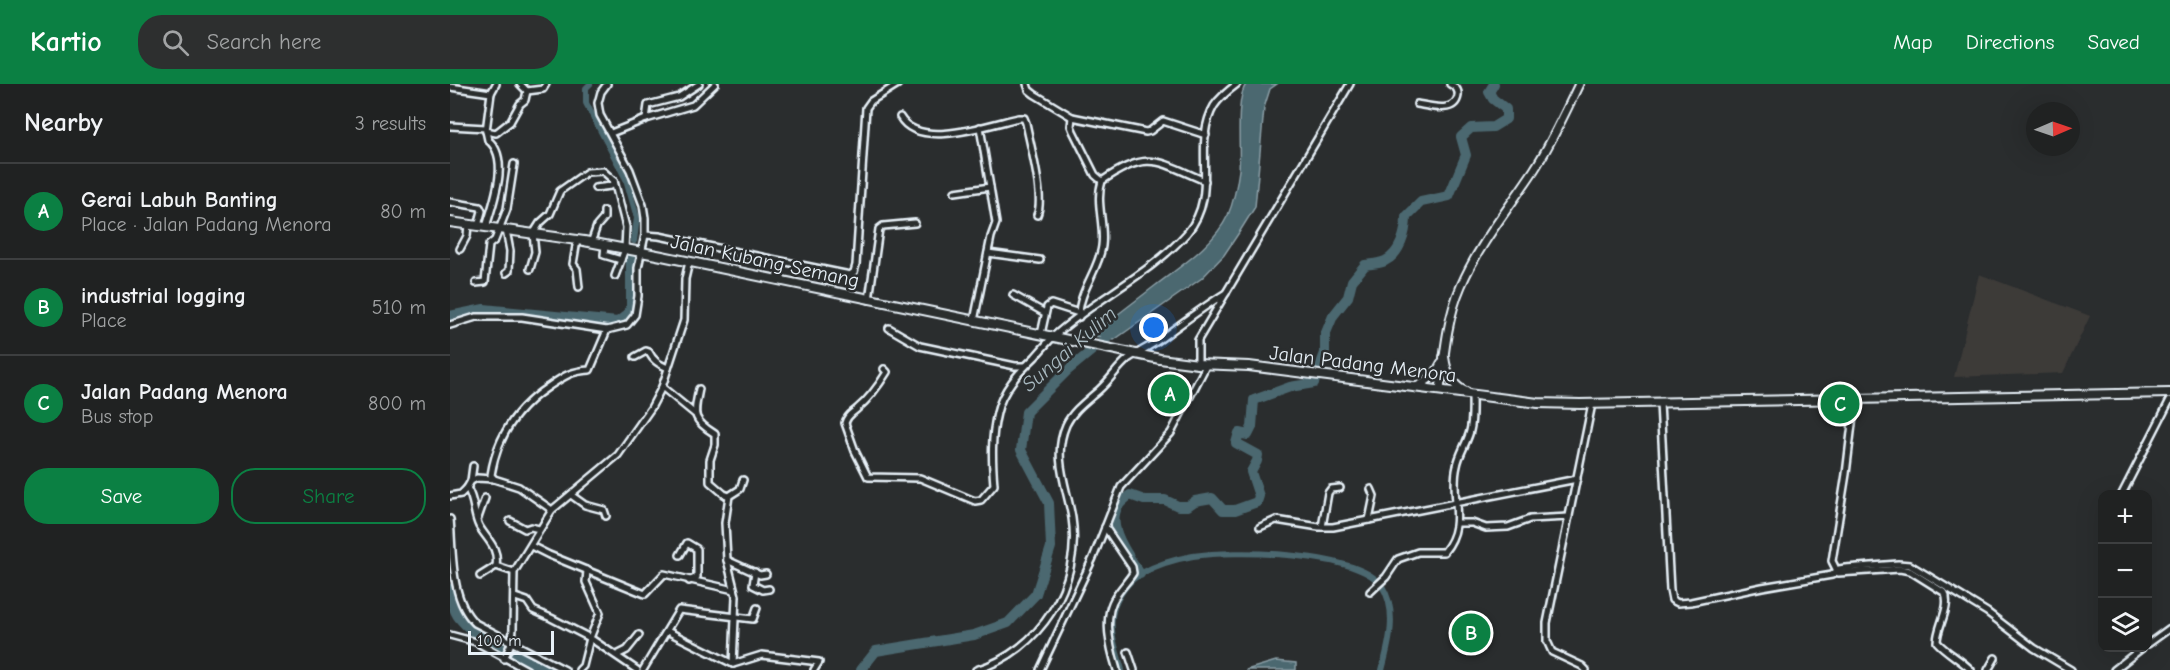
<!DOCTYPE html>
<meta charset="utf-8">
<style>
:root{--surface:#202222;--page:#2d2f2f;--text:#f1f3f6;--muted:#a2a4a5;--line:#3d3f40;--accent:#0b8043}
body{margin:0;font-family:"Comic Neue",sans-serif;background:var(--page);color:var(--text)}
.controls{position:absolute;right:18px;bottom:18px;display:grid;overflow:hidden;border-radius:12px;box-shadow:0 6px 24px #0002}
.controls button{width:54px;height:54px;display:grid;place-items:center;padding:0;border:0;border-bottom:2px solid var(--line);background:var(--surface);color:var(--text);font:30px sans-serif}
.compass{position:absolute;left:1576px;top:18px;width:54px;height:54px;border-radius:50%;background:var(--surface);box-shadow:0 6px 24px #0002;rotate:88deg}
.scale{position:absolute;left:18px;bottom:15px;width:86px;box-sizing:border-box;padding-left:6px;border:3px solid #e8f1f8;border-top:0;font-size:16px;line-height:21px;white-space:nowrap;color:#e8f1f8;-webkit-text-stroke:4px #2a2d2e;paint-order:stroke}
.you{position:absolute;left:704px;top:244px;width:21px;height:21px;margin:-15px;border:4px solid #fff;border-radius:50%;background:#1a73e8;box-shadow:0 0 0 9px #1a73e833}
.badge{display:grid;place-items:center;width:39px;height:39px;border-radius:50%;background:var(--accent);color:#fff;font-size:20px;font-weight:700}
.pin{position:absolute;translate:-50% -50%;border:3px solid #fff;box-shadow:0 2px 6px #0006}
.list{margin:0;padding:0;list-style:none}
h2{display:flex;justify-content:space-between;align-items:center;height:78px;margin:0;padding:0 24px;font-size:26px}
h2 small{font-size:20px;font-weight:400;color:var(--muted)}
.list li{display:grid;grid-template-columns:39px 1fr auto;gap:18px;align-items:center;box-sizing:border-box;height:96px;padding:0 24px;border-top:2px solid var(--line)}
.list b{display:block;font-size:22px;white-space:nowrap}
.list p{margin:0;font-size:20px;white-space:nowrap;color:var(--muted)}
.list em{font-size:20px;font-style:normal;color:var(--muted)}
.actions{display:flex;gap:12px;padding:18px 24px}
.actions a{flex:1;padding:14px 0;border:2px solid var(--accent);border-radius:24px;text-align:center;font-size:21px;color:var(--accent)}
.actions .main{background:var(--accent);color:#fff}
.icon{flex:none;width:33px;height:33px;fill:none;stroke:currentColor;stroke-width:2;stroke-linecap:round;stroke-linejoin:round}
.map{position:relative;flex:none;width:1720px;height:586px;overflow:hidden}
header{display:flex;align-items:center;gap:36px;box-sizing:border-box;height:84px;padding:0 30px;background:var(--accent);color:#fff}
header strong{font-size:28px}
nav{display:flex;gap:33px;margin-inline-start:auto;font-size:21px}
.search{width:420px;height:54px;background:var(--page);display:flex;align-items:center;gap:15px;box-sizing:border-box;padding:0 21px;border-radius:24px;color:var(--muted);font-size:22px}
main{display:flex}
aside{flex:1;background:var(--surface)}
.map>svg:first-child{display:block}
.built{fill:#3d3b39}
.water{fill:#4b676f;stroke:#8a9ea6;stroke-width:1.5}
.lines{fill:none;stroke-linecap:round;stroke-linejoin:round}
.canal{stroke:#4b676f;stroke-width:6}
.river{stroke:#4b676f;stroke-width:10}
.minor-casing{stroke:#e8f1f8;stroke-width:10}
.tertiary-casing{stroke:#e8f1f8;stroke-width:11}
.secondary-casing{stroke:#e8f1f8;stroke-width:12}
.minor{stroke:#2a2d2e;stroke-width:5}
.tertiary{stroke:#2a2d2e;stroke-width:7}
.secondary{stroke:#2a2d2e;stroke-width:8}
.labels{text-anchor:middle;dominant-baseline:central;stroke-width:5;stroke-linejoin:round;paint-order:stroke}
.street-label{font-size:20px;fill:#e8f1f8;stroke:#2a2d2e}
.water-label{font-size:21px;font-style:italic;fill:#a9bac1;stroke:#2a2d2e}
</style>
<header>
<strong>Kartio</strong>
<div class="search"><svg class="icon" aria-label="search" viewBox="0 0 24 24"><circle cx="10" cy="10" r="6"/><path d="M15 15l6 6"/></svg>Search here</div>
<nav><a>Map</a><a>Directions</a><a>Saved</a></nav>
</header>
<main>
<aside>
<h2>Nearby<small>3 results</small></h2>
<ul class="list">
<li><span class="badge">A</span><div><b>Gerai Labuh Banting</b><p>Place · Jalan Padang Menora</p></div><em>80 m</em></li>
<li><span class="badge">B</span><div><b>industrial logging</b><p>Place</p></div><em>510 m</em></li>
<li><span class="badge">C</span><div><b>Jalan Padang Menora</b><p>Bus stop</p></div><em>800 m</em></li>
</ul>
<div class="actions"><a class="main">Save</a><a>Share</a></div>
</aside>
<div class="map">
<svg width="1720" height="586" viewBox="0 0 1720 586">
<rect width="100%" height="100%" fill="#2a2d2e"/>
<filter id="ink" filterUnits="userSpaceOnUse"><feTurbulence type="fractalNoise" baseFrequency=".0167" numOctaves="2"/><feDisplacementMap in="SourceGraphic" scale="12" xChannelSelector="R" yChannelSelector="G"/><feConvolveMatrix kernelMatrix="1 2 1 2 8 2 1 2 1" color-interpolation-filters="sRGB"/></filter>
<g filter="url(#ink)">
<polygon class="built" points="1529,190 1640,232 1613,289 1504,293"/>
<g class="water">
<path d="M796,0H827L820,5L814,24L805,123L790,147L774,171L752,194L664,256L641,251C662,235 684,218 706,201C732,181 764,161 778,131C784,117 787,101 789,86C791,65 785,17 796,0Z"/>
<polygon points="826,577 846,579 846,586 796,586"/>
</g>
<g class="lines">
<g class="canal">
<polyline points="140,0 136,4 136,19 176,95 187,134 184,157"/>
<path d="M672,586C667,568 657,543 664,524C669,510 679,496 692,489C708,480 726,475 743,472C782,466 908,467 932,502C948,527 939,560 932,586"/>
</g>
<g class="river">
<polyline points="0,232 34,225 168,238 178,230 181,223 181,175"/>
<path d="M690,490C679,472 654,441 669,421C672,417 676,414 680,411L694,416H715L728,422H738L745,417L762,414L773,426H785L807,418L809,412L801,388L807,377L808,371L786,359L789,349L798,351L802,343L804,316L840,303L864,299L875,269V251L883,232L898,213L902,197L915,181C921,180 929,180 935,177C950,170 956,149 956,133L971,118L999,112L1016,71L1011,53L1021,44L1043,43L1056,35V25L1043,15L1039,8L1044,0"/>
<path d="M0,505C1,515 4,529 11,536C28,557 73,574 98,586"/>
<polyline points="411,586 426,567 524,551 558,539 586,510 601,463 599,419 571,366 576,328 617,287 668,245"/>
</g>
<g class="minor-casing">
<g id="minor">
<polyline points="70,0 77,7"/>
<polyline points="577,0 579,6 584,10 622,33 696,48 700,47 713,37 756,51"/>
<polyline points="0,3 41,9 46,0"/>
<polyline points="77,7 93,5 96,0"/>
<polyline points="41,9 36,47 46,49 60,38 70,20 75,16 77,7"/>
<path d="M967,20C979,22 1005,30 1008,12C1009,5 1005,3 1000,0"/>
<path d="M450,33C469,66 538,41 568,34H574L576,39C580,60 595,114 587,131"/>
<polyline points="622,33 621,42 623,47 645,91 652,97"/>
<polyline points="196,35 198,21 229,13 249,0"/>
<polyline points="0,42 36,44"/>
<path d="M36,47L38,56C61,74 43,119 36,143"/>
<polyline points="161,49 196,35 243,21 265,0"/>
<polyline points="145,104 161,102 164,97"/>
<polyline points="505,108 540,103"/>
<polyline points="0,118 30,123 32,127 28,142"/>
<polyline points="195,151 209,152 400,191 404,188 406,181 416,24 421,17 448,0"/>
<polyline points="127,156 123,180 127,185 129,203"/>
<polyline points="141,159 147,142 154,134 154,127"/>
<polyline points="155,161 154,171 171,176"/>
<polyline points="10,165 17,152 18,140"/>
<polyline points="538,169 590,176"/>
<polyline points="80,185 85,168 83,150 90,139 100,130 110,107 137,88 153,87 164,97 176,143 175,165 165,192"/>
<polyline points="56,189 59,187 60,167 56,146"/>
<polyline points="26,199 35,198 39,161 45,156 57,125 64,80"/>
<polyline points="563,211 595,229"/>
<polyline points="419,216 429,145 433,142 465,139"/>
<path d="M629,233C628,208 649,186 652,162C655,140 645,118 652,97C698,65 708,77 755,97"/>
<polyline points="524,237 541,153 546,139 530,43"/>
<polyline points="0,241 26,233 72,233 157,246 177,241 185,231 188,212 188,184 195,151 195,134 193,121 180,86 150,31 148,19 151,8 157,0"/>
<polyline points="439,244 470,262 565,282 575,282"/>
<polyline points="591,250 597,223 601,220 629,229"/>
<path d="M185,273L196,267L199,268C203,277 209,280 218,284"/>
<polyline points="748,280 748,256 900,0"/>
<path d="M434,285L437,288C429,301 420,314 408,324C402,330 398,330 395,339L405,367L418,393L470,394L525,417L531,416L544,401C542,377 541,353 547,329C552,306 569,288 585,273C591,266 597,259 603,253C644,215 700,191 737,149C771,109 741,62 764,22C770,13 779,6 787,0"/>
<polyline points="212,303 245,330"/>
<path d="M249,305C244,331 241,335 265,350V361L260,376V398L274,410L279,412"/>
<path d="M1405,315L1396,390L1382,477L1388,489L1450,485L1460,487L1495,509C1501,524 1487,542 1487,558C1497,569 1510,575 1521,586"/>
<polyline points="1210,319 1220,506 1222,516 1228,519 1241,518 1312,503 1382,491 1389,485 1395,484 1448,480 1460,481 1537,528 1584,564 1621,586"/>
<path d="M44,395L41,391C47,353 66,324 98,303C114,292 121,287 140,286L157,246"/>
<polyline points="21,397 23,382"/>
<path d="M17,404C25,416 23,430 29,442C37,456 49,463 46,482"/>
<polyline points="1672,410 1720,316"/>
<polyline points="121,411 135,421 154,426 156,432"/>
<polyline points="0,412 11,410 17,404 21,397 27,394 44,395 69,403 102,426"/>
<polyline points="28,434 35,414"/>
<path d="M0,435C3,468 0,516 25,539L115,586"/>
<polyline points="919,436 924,412 921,405"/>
<polyline points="60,437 75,445 81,443 89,445"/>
<polyline points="1007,439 1022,439 1036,444 1058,443 1080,435 1119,433"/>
<path d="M655,443L682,483L683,489C678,497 671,504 666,512C652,532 660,564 667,586"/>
<polyline points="810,443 826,436 869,443 883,443 1127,395"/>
<polyline points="872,443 878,409 881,405 890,404"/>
<polyline points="81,462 99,471 195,510 214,490 284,506"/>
<polyline points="230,471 237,459 247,465 247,493 239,497"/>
<polyline points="277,476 310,491 316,490"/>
<polyline points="305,488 303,501 313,506 319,505"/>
<polyline points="30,492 46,482 64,488"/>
<path d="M920,508L936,493L948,475L968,468H994C1018,439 999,413 1007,382C1009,370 1017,359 1020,347C1023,336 1022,322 1022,310"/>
<polyline points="65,513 77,517 83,526 101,534 140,554 187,586"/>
<polyline points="217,547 283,580 312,571 369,578 364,586"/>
<polyline points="0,551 26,558 77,586"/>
<polyline points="1698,560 1720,544"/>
<polyline points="678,568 684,586"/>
<polyline points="167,571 177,566 189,551"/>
<polyline points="54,575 62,557 63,544 64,488 102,426 168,371 201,324 212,303 234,236 235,195 239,178"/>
<polyline points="283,580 286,512 277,476 275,439 279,412 290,405 293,396"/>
<polyline points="129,586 133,582 140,554 150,529 136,498 137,486"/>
<polyline points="193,586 229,526 303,535 307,524"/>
<path d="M526,586C590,567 632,500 622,434C617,403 602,373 616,341C623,326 638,316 650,305C660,296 668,283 678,275C688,268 699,263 709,256C731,240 753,223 776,209"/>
<polyline points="590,586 643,474 671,403 721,349 757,280"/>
<polyline points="1136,586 1132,582 1102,568 1097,557 1097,539 1142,320"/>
<polyline points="1538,586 1545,574"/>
<polyline points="1664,586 1692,564"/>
</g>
</g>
<g class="tertiary-casing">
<g id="tertiary">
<path d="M966,303C978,297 986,291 991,279"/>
<path d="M990,306C994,272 997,234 1011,202C1029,160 1059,124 1084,86C1102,58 1115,29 1129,0"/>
</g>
</g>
<g class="secondary-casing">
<g id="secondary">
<polyline points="0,138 134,157 212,172 710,275 748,280 799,282 1088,319 1130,320 1720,309"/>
<path d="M994,273C996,288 1001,302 1016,308"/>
</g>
</g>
<use href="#minor" class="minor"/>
<use href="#tertiary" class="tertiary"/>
<use href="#secondary" class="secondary"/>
</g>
</g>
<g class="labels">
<g class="street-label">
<text transform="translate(315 177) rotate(12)">Jalan Kubang Semang</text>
<text transform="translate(913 280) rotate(7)">Jalan Padang Menora</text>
</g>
<g class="water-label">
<text transform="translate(619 265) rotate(-41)">Sungai Kulim</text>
</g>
</g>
</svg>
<div class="controls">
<button>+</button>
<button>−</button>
<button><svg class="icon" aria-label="layers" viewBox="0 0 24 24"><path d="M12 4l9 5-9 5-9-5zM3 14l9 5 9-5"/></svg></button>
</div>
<svg class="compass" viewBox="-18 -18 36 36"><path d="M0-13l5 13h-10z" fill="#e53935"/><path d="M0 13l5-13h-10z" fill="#a2a4a5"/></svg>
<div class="scale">100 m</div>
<div class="you"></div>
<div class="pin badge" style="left:720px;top:310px">A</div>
<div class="pin badge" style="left:1021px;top:549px">B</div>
<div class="pin badge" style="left:1390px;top:320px">C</div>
</div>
</main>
